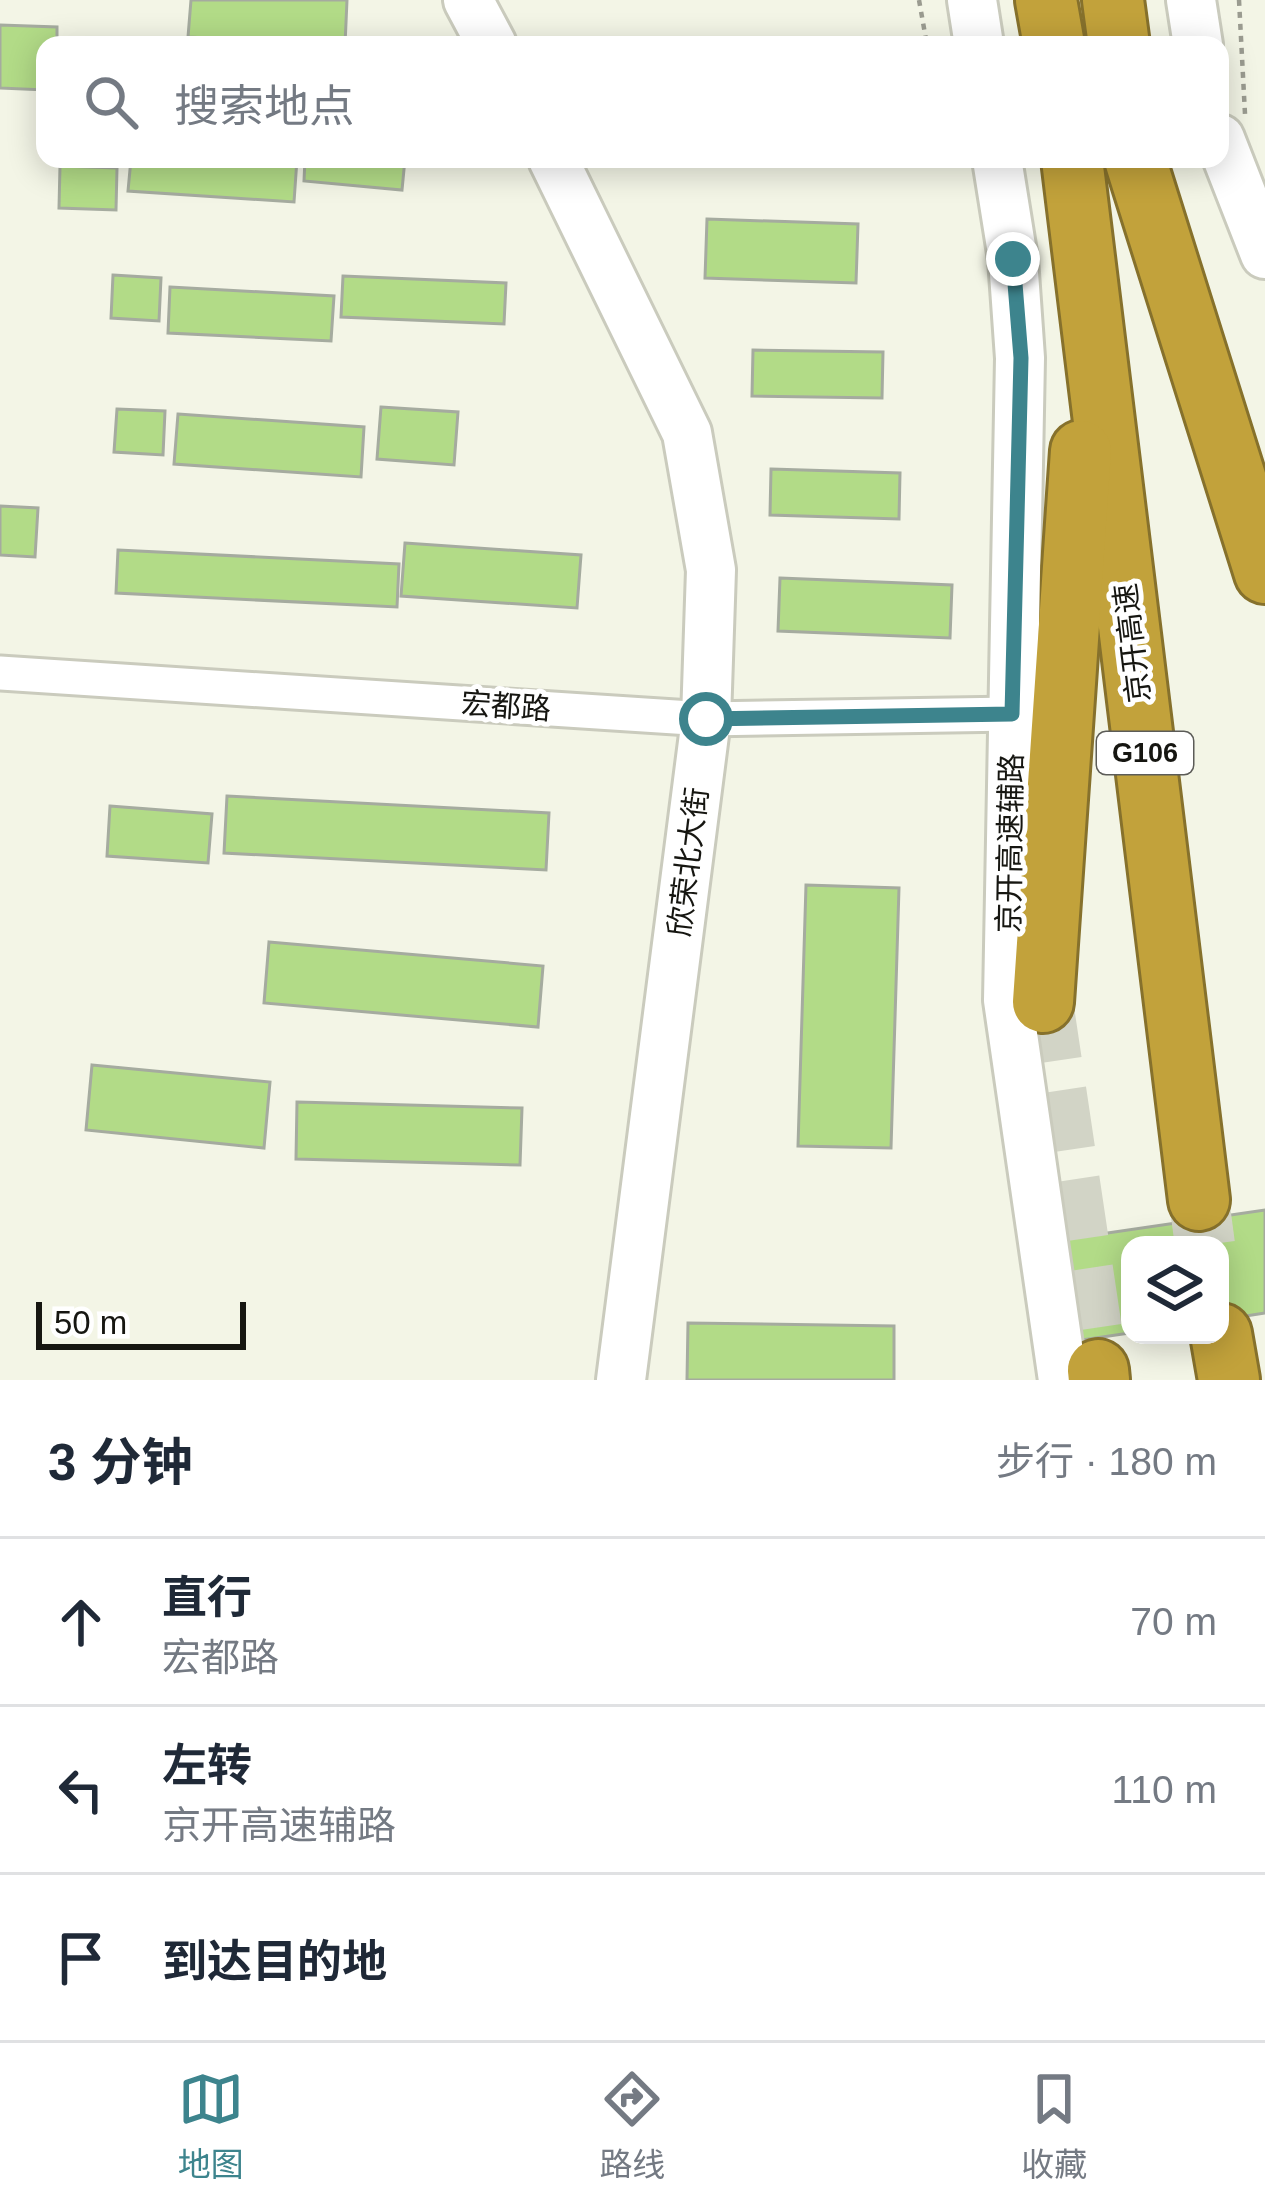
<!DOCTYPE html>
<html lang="zh">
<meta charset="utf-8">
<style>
:root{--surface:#fff;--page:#f6f6f7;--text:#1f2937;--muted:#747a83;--line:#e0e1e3;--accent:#3d848d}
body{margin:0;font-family:Helvetica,"Noto Sans SC",sans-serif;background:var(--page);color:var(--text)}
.controls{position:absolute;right:36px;bottom:36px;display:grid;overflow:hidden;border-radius:24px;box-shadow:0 6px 30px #0003}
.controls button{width:108px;height:108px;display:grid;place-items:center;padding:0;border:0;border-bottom:3px solid var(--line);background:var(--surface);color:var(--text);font:60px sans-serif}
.scale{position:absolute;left:36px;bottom:30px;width:210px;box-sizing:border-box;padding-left:12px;border:6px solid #161611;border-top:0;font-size:33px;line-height:42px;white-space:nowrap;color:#161611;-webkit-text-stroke:9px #fff;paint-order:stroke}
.stop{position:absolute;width:36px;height:36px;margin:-27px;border:9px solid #3d848d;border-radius:50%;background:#fff}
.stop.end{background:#3d848d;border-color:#fff;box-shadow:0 3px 12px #0008}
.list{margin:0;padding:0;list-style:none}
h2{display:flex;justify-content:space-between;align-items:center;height:156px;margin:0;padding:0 48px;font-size:51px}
h2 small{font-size:39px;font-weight:400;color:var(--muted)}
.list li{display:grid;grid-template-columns:78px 1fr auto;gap:36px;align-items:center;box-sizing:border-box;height:168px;padding:0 48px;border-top:3px solid var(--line)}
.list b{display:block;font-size:45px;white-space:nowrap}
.list p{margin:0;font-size:39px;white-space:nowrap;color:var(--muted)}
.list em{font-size:39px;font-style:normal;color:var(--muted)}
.icon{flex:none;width:66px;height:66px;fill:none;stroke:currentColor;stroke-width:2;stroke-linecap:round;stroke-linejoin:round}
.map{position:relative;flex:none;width:1265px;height:1380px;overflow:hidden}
.search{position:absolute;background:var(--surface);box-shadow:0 6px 30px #0003;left:36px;right:36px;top:36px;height:132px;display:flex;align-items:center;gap:30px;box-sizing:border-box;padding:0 42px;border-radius:24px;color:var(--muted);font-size:45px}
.sheet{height:660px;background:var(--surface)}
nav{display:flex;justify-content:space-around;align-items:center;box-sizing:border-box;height:168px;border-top:3px solid var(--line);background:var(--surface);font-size:33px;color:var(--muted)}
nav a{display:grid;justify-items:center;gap:6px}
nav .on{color:var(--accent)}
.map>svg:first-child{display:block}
.building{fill:#b2db87;stroke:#a5ab9f;stroke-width:3}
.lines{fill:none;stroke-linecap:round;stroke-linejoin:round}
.highway-tunnel{stroke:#d2d4c6;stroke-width:60;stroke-dasharray:60 30;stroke-linecap:butt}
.street-casing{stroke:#cacbbd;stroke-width:39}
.secondary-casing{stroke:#cacbbd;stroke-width:54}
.highway-casing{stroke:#86712c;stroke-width:66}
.path{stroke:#9a9b90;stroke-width:4.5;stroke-dasharray:6 6;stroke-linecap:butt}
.street{stroke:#fff;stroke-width:33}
.secondary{stroke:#fff;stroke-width:48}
.highway{stroke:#c2a23b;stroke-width:60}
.route{stroke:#3d848d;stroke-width:15}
.labels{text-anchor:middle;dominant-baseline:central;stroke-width:10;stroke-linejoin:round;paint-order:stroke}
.shield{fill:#fff;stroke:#5c5c58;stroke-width:3}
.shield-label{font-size:27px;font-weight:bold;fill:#161611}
.street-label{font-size:30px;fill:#161611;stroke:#fff}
</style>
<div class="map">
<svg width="1265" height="1380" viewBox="0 0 1265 1380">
<rect width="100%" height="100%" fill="#f3f5e6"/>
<g class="building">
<polygon points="191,0 347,0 345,45 188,37"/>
<polygon points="0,25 57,27 57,45 45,45 45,90 0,88"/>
<polygon points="131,159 297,159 294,202 128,191"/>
<polygon points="305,159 405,159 402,190 304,181"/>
<polygon points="648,159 831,159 831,163 648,162"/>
<polygon points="60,166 117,168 116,210 59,208"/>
<polygon points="707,219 858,224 856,283 705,278"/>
<polygon points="113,275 161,278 159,321 111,318"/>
<polygon points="343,276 506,283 504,324 341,317"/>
<polygon points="170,287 334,296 331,341 168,333"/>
<polygon points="753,350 883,352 882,398 752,396"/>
<polygon points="381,407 458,412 454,465 377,459"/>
<polygon points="117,409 165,411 163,455 114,452"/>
<polygon points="178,414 364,427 361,477 174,464"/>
<polygon points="771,469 900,473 899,519 770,515"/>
<polygon points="0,506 38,508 35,557 0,555"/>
<polygon points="405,543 581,555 577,608 401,596"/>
<polygon points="118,550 399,564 397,607 116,593"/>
<polygon points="780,578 952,585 950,638 778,631"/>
<polygon points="227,796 549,813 546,870 224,853"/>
<polygon points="110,806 212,814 208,863 107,856"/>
<polygon points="806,885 899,888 891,1148 798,1146"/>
<polygon points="269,942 543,966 538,1027 264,1003"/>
<polygon points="92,1065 270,1082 264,1148 86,1130"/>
<polygon points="297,1102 522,1108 520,1165 296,1159"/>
<polygon points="1265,1210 1265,1313 1220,1320 1220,1245 1130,1245 1130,1333 1047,1345 1032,1244"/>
<polygon points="688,1323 894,1326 894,1380 687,1380"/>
</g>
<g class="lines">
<g class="highway-tunnel">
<polyline points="1043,1002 1098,1370"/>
<polyline points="1199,1200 1205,1245"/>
</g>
<g class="street-casing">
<polyline id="street" points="0,673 706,719 1013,714"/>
</g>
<g class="secondary-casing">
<g id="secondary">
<polyline points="468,0 492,45"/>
<polyline points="972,0 979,45"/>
<polyline points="1191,0 1198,45"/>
<polyline points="1220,139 1265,254"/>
<polyline points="553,159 687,433 711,570 706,719 621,1380"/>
<polyline points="997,159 1013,259 1020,358 1008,1000 1063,1380"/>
</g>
</g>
<g class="highway-casing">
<g id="highway">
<polyline points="1046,0 1054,45"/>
<polyline points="1113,0 1119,45"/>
<polyline points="1072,159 1199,1200"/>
<polyline points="1135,159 1265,573"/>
<polyline points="1043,1002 1081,451"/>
<polyline points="1221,1334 1229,1380"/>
<polyline points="1098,1370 1099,1380"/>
</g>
</g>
<g class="path">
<polyline points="919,0 927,45"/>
<polyline points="1239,0 1245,114"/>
</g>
<use href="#street" class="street"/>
<use href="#secondary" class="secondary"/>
<use href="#highway" class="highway"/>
</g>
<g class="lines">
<polyline class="route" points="706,719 1012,714 1021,358 1013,259"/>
</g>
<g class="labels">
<rect class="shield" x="1097" y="732" width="96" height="42" rx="9"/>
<g class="shield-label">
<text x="1145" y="753">G106</text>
</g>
<g class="street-label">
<text transform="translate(1132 643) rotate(-97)">京开高速</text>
<text transform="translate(506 706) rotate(4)">宏都路</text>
<text transform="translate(1010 843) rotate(-89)">京开高速辅路</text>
<text transform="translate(688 862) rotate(-83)">欣荣北大街</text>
</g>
</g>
</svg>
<div class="controls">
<button><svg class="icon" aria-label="layers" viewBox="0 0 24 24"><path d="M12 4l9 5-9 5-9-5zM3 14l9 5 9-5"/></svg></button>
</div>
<div class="scale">50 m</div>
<div class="stop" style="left:706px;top:719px"></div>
<div class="stop end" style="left:1013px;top:259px"></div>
<div class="search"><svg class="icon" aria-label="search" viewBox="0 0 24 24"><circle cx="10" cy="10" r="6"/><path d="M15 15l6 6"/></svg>搜索地点</div>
</div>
<section class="sheet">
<h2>3 分钟<small>步行 · 180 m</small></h2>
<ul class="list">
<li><svg class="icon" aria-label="ahead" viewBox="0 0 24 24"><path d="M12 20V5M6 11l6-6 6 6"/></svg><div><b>直行</b><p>宏都路</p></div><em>70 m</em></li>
<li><svg class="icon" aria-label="left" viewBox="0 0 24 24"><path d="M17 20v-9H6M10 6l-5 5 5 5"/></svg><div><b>左转</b><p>京开高速辅路</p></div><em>110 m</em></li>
<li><svg class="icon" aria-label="arrive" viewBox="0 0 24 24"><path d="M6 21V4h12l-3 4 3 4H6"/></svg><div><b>到达目的地</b></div></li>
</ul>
</section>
<nav>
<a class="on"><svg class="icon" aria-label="map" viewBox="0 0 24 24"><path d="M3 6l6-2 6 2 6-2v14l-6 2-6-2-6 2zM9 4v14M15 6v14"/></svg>地图</a>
<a><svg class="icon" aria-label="directions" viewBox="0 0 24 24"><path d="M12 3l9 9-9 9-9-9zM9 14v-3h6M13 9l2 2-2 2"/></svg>路线</a>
<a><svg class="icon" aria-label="saved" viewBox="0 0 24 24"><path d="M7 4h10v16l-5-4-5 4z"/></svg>收藏</a>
</nav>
